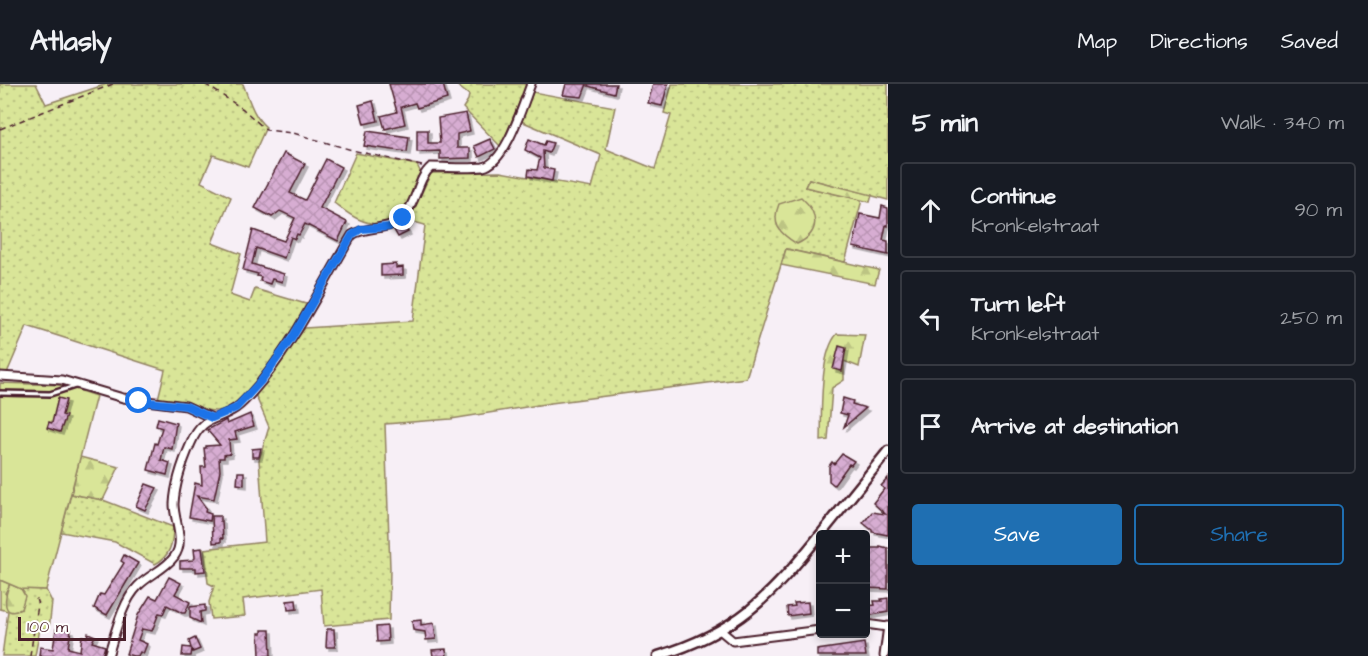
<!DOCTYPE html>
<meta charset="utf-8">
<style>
:root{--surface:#171b24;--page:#242831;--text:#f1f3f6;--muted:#9ea1a6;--line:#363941;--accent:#1f6fb2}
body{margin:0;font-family:"Architects Daughter",sans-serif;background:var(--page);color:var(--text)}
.controls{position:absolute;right:18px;bottom:18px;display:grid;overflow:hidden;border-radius:6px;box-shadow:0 3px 9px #0003}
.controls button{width:54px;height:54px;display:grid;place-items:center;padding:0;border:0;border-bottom:2px solid var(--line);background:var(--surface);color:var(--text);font:30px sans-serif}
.scale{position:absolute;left:18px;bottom:15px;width:108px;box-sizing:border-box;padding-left:6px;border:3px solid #4a1f2b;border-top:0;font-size:16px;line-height:21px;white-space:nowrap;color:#4a1f2b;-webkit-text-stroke:4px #fff;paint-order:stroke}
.stop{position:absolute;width:18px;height:18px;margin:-14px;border:4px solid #1a73e8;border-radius:50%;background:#fff}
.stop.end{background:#1a73e8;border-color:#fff;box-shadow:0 2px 6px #0008}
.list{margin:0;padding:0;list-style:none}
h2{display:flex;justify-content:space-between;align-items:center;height:78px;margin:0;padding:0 24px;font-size:26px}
h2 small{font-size:20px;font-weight:400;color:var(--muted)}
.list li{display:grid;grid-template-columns:39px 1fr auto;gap:18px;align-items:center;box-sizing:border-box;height:96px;margin:0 12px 12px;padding:0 12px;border:2px solid var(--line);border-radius:6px}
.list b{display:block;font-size:22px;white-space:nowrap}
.list p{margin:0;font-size:20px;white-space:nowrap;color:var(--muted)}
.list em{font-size:20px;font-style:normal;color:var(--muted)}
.actions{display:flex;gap:12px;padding:18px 24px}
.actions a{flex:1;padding:14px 0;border:2px solid var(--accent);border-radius:6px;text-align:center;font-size:21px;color:var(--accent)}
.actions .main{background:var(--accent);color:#fff}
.icon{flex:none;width:33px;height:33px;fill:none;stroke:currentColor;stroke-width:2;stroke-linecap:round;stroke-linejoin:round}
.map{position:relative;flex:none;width:888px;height:572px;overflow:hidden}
header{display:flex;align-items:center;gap:36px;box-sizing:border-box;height:84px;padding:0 30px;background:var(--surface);border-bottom:2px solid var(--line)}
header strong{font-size:28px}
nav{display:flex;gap:33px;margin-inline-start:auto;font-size:21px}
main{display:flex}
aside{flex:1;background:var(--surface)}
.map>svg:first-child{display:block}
.grass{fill:url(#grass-dots);stroke:#928262;stroke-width:1.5}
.forest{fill:url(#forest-firs);stroke:#928262;stroke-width:1.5}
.garden{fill:#d9e598;stroke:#928262;stroke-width:1.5}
.building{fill:url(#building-cross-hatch);stroke:#4a1f2b;stroke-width:1.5;filter:url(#shadow)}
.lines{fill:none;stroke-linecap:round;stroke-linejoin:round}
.service-casing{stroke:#4a1f2b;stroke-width:8}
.minor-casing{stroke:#4a1f2b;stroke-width:11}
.tertiary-casing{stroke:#4a1f2b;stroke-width:13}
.path{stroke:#4a1f2b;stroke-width:1.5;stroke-dasharray:6 4.5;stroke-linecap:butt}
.service{stroke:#fff;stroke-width:3}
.minor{stroke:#fff;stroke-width:7}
.tertiary{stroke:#fff;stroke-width:8}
.route{stroke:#1a73e8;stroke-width:8}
</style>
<header>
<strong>Atlasly</strong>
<nav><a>Map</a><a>Directions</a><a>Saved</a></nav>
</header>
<main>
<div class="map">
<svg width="888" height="572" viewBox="0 0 888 572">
<defs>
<pattern id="grass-dots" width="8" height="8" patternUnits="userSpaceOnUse" patternTransform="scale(1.5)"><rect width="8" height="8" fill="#d9e598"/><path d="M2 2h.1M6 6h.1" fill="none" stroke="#bcc483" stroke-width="1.8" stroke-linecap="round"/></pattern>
<pattern id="forest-firs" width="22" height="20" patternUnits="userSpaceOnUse" patternTransform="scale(1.5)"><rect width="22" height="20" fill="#d9e598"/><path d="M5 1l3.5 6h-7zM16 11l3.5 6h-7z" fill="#bcc483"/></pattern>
<pattern id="building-cross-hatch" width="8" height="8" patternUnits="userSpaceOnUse" patternTransform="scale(1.5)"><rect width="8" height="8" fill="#d7add2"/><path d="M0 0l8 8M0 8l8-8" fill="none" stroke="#ba94b4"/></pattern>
<filter id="shadow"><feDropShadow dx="3" dy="3" stdDeviation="0" flood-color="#0004"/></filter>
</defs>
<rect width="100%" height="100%" fill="#f7eff6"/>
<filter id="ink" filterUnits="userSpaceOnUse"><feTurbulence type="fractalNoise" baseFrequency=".0167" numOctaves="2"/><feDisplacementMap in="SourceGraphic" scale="12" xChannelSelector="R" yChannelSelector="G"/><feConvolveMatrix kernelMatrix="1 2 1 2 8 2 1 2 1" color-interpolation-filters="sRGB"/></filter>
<g filter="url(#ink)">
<g class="grass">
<path d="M0,0H36L46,20L107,0H243C249,15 253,32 266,43L248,83L213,71L201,98L231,113L212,159L241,170L230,211L250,218L255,205L306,220C294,246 247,326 217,327C206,328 196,322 185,319C177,317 167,316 158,315L165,286L27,242L7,289H0Z"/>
<polygon points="455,0 527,0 501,63 463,24 468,16 469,11"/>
<polygon points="672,0 888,0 888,116 809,95 805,103 862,116 845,178 786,165 746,294 551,319 451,335 385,340 390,484 389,536 324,542 321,505 243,515 245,532 211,535 209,518 214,502 208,499 204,465 265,458 259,376 269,343 255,310 305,244 413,237 425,141 407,136 416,121 431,89 500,88 592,104 601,71 521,37 533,8 615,23 606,65 655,85 671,31 664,29"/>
<path d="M356,69L417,81L420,87C414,120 396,152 358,135C349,131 342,125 334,119Z"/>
<path d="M71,410L103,416L173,443C173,459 170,473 155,480L115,458L61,448Z"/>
<polygon points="0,496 10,500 5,509 21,525 24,509 21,505 46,506 52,518 49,545 40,544 35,572 2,572 8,527 0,525"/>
</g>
<g class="forest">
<polygon points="809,95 872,111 870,118 805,103"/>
<path d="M801,113C819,129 821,149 797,160C779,149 771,140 779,120Z"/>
<polygon points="786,165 879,186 875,200 781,181"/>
<path d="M837,250L865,251L859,283L844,277V296L832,304L828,356L821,357C822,329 819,270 837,250Z"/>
<polygon points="80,373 119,383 103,416 71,410"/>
<path d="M10,500L21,505L25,512L21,525C1,536 4,511 10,500Z"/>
</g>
<polygon class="garden" points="0,299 62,301 96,312 46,506 21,505 0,496"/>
<g class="building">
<polygon points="389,0 443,0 447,15 417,24 415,19 401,23 405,40 385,45 381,32 397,28"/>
<polygon points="566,0 587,0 582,13 563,11"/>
<polygon points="588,0 616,0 614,9 588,2"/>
<polygon points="653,0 668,0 662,22 648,19"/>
<polygon points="373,17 378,37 364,40 359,21"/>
<polygon points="466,29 470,47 457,50 457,64 470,64 470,74 440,75 440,67 417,68 417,46 428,46 428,59 440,59 438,34"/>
<polygon points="367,47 409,53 407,68 364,62"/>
<polygon points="490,55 495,65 479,73 474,62"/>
<polygon points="529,55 544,61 546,57 553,59 549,69 543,67 544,84 554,86 552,97 528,92 529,85 537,86 540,74 525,66"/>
<polygon points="284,69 305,80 290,109 305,116 326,75 341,83 320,124 347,138 338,157 305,140 299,151 297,150 295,155 291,153 284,174 256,164 252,180 284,190 282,198 272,195 270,200 260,197 261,193 257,192 258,190 243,186 253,146 284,157 295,134 280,127 272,133 255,124"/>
<polygon points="882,122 888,124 888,142 886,141 883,156 888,157 888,171 853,163 860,130 880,134"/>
<polygon points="403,140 408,148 398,153 394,146"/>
<polygon points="396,180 396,184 403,183 403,191 381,192 381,181"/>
<polygon points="839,262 846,264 842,287 833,285"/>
<polygon points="58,314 66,316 62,331 66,332 60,348 47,344 49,338 52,339"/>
<polygon points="843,314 853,317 852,320 866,324 844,343 848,331 840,329"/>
<polygon points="250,330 254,342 235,348 237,355 229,356 230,370 224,371 224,374 219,374 220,387 214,415 197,412 206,424 205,428 211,430 210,437 189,433 195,399 202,401 201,383 206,383 204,364 206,364 206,362 220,361 207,346 226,336 227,340"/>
<polygon points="158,334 176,339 172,365 164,363 161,376 170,379 167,391 148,386 155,359 157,360 162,344 156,342"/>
<polygon points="261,364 259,373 252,373 252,365"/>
<polygon points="842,370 854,377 851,381 849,380 834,401 829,397 829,382 832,378 834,380"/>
<polygon points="238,388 244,388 244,401 237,400"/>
<polygon points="888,394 888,451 872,448 872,446 863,439 872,428 885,430 873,419 884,405 881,402"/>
<polygon points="146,400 157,404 145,426 136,422"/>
<polygon points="212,432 220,432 220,437 222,437 223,455 221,454 221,458 213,459"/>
<polygon points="880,462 888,464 888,505 866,504 871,471 868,469 869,464 880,464"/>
<polygon points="202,464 205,487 196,488 196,484 180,484 180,477 193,476 195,474 194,465"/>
<polygon points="124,471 138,479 107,531 94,524 100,510 104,511 124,479 121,477"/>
<polygon points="169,493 181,499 175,510 190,518 185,529 182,529 167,521 163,530 159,529 152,547 142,545 138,556 147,560 143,570 140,568 138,572 133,572 126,570 138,531 150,512 157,515"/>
<polygon points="888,514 888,528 866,532 866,522 875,521 874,517 882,517 881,515"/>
<polygon points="296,516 297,525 288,526 287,517"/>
<polygon points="808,518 809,529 788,532 787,523 795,522 794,519"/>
<polygon points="205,521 205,527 200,528 201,539 190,534 190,523"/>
<polygon points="421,536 421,541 434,539 436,555 426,556 425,548 413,546 412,537"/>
<polygon points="387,542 388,557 377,558 376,543"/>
<polygon points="56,545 71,546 68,564 80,567 82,552 87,553 88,549 95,552 92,558 105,562 102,572 39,572 40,563 53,565"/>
<polygon points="327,545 334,545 335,563 326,563"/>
<polygon points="262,546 270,546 271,572 260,572 259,549 262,549"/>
<polygon points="195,554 200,565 193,568 192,565 191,572 182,572 183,563 191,564 189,557"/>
<polygon points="864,559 866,572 817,572 817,566"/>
<polygon points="446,565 447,572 433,572 432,566"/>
</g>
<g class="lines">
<g class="service-casing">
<polyline id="service" points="0,309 50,310 75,302"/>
</g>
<g class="minor-casing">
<g id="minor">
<polyline points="0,292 62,296 123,314 186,322 212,334"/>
<polyline points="866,540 887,543"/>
<polyline points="721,547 733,557 820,546"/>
<path d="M108,572C115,550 122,518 138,502C149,491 165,485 174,473C186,458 174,437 174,420C175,400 183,377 191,359C203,331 216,338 236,324C245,318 254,306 261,298C297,253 323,200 352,151C368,141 390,148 404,132C417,118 417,95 431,83C448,83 466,85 483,83C506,79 523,20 531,0"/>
<polyline points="884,572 888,542"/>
</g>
</g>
<g class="tertiary-casing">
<g id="tertiary">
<polyline points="821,450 888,367"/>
<path d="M658,572C737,548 770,513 820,451"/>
</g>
</g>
<g class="path">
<polyline points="205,0 243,25 266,46 293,49 352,66 422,82"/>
<polyline points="0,45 113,0"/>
<polyline points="30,572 38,521 35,511"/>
</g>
<use href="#service" class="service"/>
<use href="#minor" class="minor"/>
<use href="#tertiary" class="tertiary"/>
</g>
</g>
<g class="lines" filter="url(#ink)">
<polyline class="route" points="139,317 186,322 212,334 236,324 261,297 292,254 352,151 361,145 389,143 403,134"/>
</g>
</svg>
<div class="controls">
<button>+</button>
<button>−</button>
</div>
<div class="scale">100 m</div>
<div class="stop" style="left:139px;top:317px"></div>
<div class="stop end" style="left:403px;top:134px"></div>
</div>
<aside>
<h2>5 min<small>Walk · 340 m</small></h2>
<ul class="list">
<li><svg class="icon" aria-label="ahead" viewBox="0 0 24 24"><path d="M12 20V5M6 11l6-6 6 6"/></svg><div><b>Continue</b><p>Kronkelstraat</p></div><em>90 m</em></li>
<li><svg class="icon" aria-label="left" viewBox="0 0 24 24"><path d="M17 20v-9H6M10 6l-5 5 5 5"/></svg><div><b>Turn left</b><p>Kronkelstraat</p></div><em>250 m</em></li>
<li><svg class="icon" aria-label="arrive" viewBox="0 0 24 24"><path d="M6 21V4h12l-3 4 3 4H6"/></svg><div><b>Arrive at destination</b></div></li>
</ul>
<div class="actions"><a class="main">Save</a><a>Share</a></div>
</aside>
</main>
